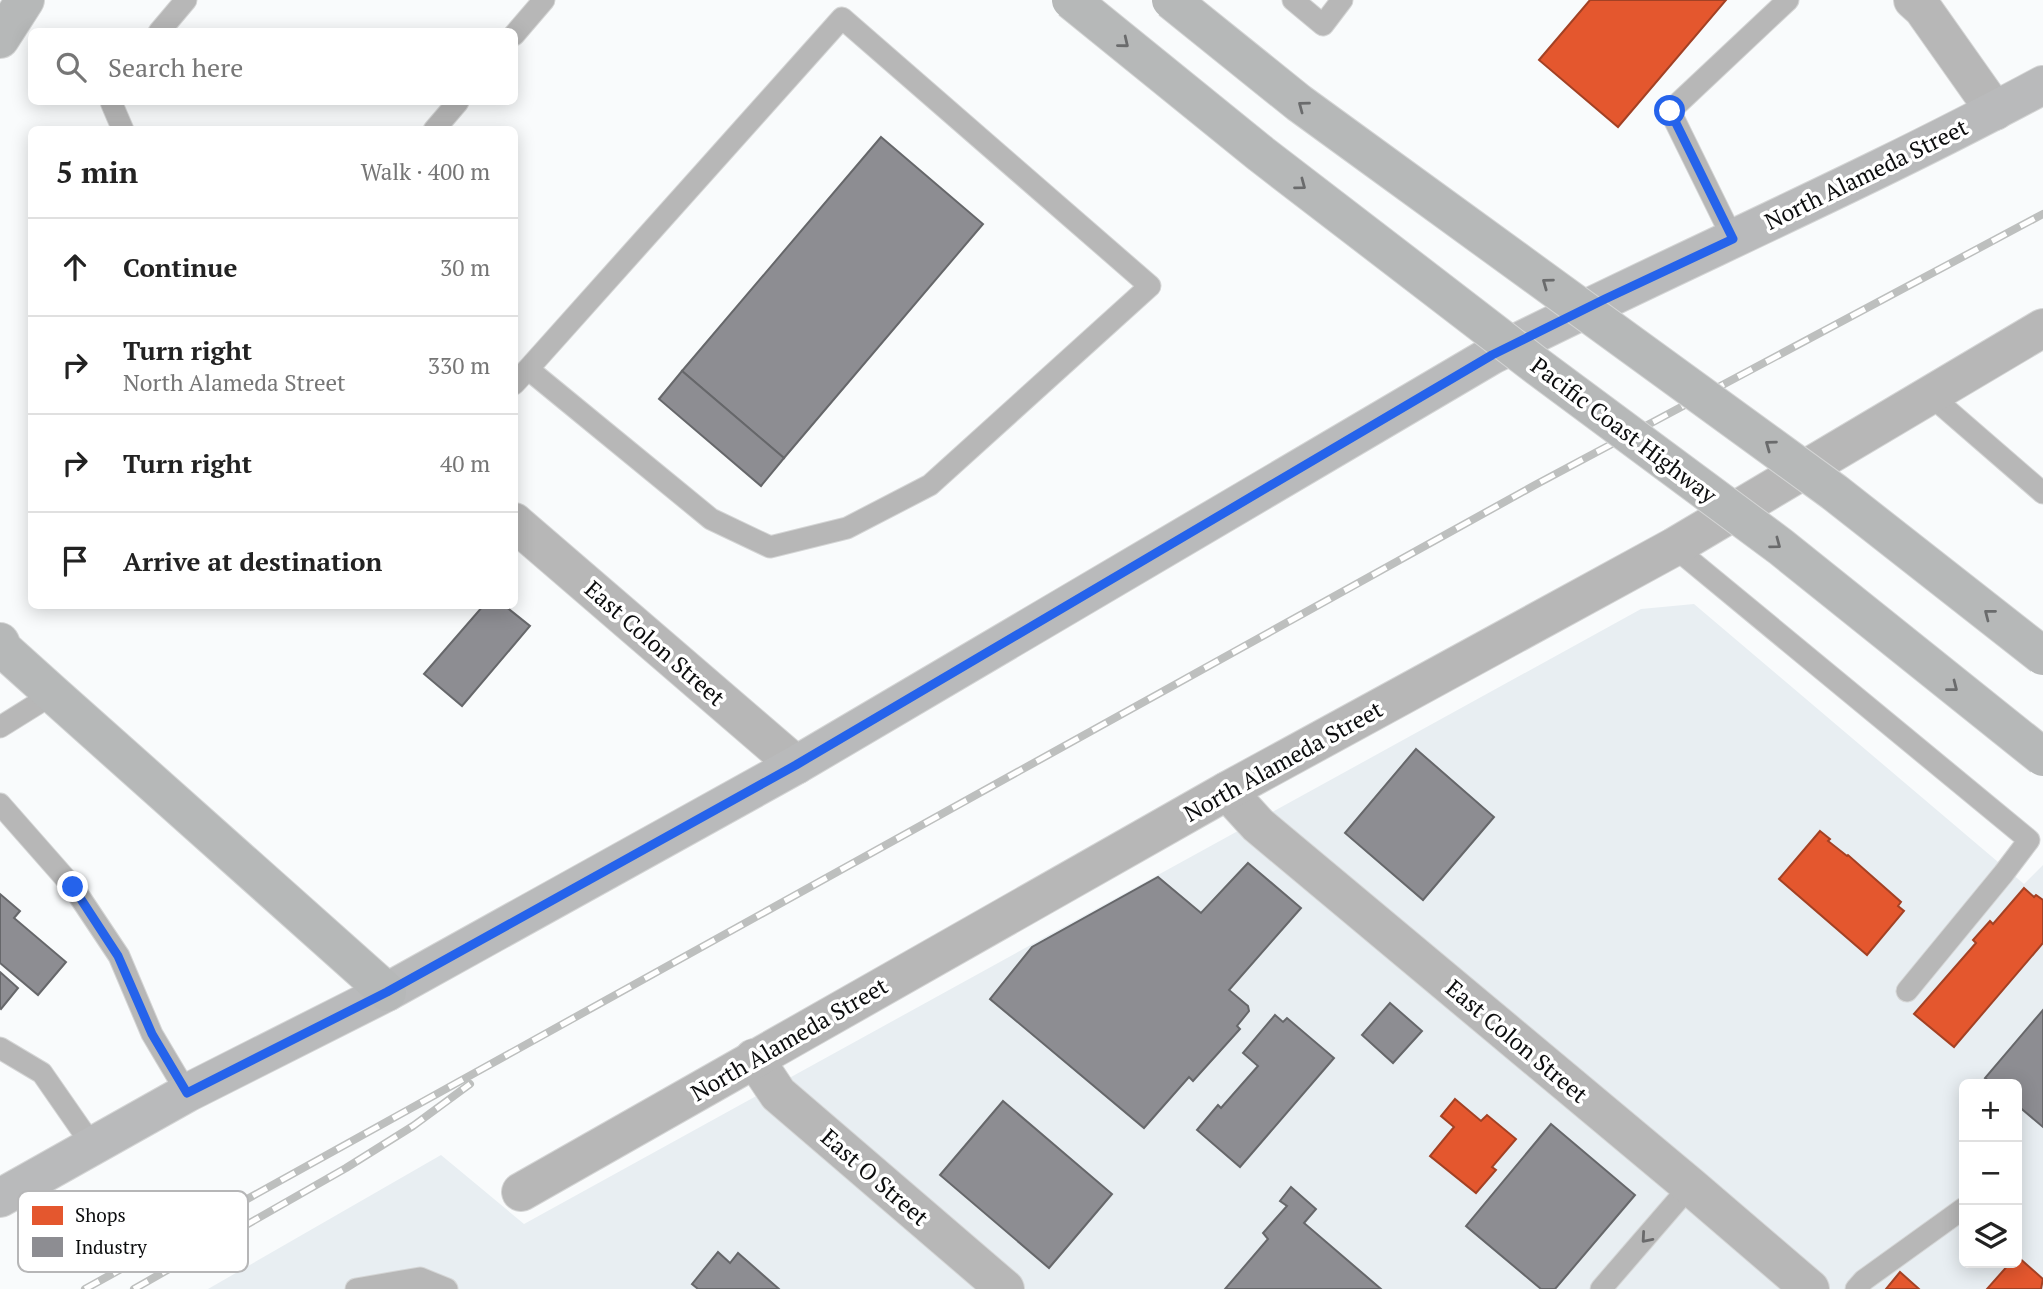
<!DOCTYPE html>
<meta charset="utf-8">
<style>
:root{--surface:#fff;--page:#f2f2f2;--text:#222;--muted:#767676;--line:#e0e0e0}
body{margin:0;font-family:"PT Serif",serif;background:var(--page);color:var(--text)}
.controls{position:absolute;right:21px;bottom:21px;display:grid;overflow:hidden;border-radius:10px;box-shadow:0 4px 18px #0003}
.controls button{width:63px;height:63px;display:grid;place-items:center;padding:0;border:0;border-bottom:2px solid var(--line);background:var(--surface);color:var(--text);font:35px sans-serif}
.stop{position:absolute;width:21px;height:21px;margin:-16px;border:5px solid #2563eb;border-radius:50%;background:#fff}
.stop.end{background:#2563eb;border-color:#fff;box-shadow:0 2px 7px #0008}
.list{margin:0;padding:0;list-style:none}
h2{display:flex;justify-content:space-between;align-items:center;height:91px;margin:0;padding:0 28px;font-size:30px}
h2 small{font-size:23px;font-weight:400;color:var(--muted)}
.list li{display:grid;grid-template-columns:46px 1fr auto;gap:21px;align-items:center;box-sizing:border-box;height:98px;padding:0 28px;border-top:2px solid var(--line)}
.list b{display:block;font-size:26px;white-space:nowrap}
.list p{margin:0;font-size:23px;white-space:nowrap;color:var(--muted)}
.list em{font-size:23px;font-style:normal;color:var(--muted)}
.icon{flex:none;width:38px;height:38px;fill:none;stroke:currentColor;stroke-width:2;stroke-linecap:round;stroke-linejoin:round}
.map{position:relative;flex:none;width:2043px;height:1289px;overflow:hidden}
.search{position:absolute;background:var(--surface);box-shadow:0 4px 18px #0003;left:28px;top:28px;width:490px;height:77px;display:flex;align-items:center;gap:18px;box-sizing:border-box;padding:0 24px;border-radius:10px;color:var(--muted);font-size:26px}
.panel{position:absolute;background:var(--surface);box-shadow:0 4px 18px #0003;left:28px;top:126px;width:490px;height:483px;border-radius:10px}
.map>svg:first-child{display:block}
.built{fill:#e8eef2;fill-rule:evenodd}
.shops{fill:#e4572e;stroke:#a34124;stroke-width:2}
.industry{fill:#8d8d92;stroke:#66676a;stroke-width:2}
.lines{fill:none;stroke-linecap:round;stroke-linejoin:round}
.service-casing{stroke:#d4d5d5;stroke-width:23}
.minor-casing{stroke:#d4d5d5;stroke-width:40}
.primary-casing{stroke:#d4d5d5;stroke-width:40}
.trunk-casing{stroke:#d4d5d5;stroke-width:40}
.service{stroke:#b7b7b7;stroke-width:21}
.minor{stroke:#b7b7b7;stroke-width:38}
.primary{stroke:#b9babb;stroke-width:38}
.trunk{stroke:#b6b8b8;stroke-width:38}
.rail-casing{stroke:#bdbfbe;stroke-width:8}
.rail{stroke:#fff;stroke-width:5;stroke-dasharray:16;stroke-linecap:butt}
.trunk-bridge-casing{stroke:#d4d5d5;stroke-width:40;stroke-linecap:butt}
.trunk-bridge{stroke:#b6b8b8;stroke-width:38}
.oneway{stroke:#6a6b6c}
.oneway2{stroke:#6a6a6b}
.route{stroke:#2563eb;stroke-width:9}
.labels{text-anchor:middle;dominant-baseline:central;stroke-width:7;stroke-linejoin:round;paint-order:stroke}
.street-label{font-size:23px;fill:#0c0d0e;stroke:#fff}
.key{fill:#fff;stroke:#b6b6b7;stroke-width:2}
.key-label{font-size:19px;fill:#0c0d0e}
</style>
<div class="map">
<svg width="2043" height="1289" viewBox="0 0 2043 1289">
<rect width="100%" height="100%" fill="#f9fbfc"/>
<path class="built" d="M1694,604L2024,884L2043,865V1289H208L441,1155L524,1224L1641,609ZM1964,1084H2017V1263H1964Z"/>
<g class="shops">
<polygon points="1590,0 1726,0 1618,127 1539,60"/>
<polygon points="1820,831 1830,839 1828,841 1847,856 1848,855 1901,902 1898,906 1904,911 1867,955 1779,879"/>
<polygon points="2024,888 2034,897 2036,895 2043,900 2043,943 1954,1047 1914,1014 1976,943 1973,940 1990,921 1993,924"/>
<polygon points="1455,1099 1481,1121 1487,1115 1516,1139 1492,1167 1496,1170 1476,1193 1430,1156 1454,1127 1441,1116"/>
<polygon points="2017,1256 2043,1279 2041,1289 1987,1289 2010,1263 2017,1263"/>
<polygon points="1900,1272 1919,1289 1886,1289"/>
</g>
<g class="industry">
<polygon points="881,137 983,224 784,458 682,371"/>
<polygon points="682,371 784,458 761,486 659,399"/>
<polygon points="483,606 505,606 530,626 462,706 424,674"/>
<polygon points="1416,749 1494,817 1423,900 1345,833"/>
<polygon points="1248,863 1301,908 1229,990 1248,1006 1249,1011 1237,1026 1240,1029 1193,1081 1189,1077 1144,1128 990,999 1032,947 1158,877 1201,913"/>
<polygon points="0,894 20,911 14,918 66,962 38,995 0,963"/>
<polygon points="0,972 18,988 1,1009 0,1008"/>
<polygon points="1390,1003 1422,1031 1393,1063 1362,1035"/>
<polygon points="2043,1010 2043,1127 2017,1105 2017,1084 1993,1084 1985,1078"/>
<polygon points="1275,1015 1283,1022 1287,1018 1334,1058 1240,1167 1197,1130 1218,1105 1221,1108 1258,1066 1243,1053"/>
<polygon points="1003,1101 1112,1194 1049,1268 940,1175"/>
<polygon points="1551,1124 1635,1195 1555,1289 1541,1289 1466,1226"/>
<polygon points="1291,1187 1316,1209 1304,1223 1381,1289 1225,1289 1268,1239 1263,1233 1287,1206 1280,1201"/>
<polygon points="718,1252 730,1263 738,1253 779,1289 698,1289 692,1284"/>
</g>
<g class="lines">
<g class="service-casing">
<g id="service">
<polyline points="1293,0 1323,25 1342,0"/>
<polyline points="159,32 186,0"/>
<polyline points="514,35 544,0"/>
<polyline points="111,102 123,130"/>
<polyline points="434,130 458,102"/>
<polyline points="1733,239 1670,111 1788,0"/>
<polyline points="514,384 528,369 842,18 1150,286 930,485 847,528 770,547 711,519 528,369"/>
<polyline points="1930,395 2043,493"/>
<polyline points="1674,547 2029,840 2004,873 1907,991"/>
<polyline points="0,727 53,694"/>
<polyline points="0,804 73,887 119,956 152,1034 187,1093"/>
<polyline points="0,1048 42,1073 92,1145"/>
<polyline points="356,1289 420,1278 447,1289"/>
<polyline points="1601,1289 1690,1186"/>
<polyline points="1856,1289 1864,1280 1964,1208"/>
</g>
</g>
<g class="minor-casing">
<g id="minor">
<polyline points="1913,0 1923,9 1995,111"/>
<polyline points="514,522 796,765"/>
<polyline points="1227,791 1258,825 1690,1186 1810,1289"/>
<polyline points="754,1058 778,1094 1005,1289"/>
<polyline points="521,1192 1227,791 1674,547 2043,328"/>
</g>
</g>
<g class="primary-casing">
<path id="primary" d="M0,1198L187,1093L387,992L796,765L1492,355C1675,263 1863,182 2043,85"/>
</g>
<g class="trunk-casing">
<g id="trunk">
<polyline points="0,39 25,0"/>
<polyline points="0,642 3,649 53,694 387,992"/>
</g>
</g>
<use href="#service" class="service"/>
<use href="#minor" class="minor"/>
<use href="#primary" class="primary"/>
<use href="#trunk" class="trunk"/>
<g class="rail-casing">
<g id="rail">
<polyline points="85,1289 1535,485 2043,214"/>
<polyline points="134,1289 346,1168 413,1126 470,1084"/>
</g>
</g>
<use href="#rail" class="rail"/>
<g class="trunk-bridge-casing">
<g id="trunk-bridge">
<polyline points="1071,0 1261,154 1533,363 1781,547 2043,757"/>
<polyline points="1171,0 1299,103 1834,492 2043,656"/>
</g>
</g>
<use href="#trunk-bridge" class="trunk-bridge"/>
</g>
<defs><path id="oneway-chevron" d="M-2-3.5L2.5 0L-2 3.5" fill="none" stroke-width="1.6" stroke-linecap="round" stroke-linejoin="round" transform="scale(1.75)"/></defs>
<g class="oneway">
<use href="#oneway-chevron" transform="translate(1124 43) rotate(39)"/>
<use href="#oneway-chevron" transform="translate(1303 106) rotate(-143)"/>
<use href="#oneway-chevron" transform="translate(1301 185) rotate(37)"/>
<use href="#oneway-chevron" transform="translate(1547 283) rotate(-144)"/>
<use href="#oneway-chevron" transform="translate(1770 445) rotate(-144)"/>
<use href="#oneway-chevron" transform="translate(1776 544) rotate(37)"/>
<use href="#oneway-chevron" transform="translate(1989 614) rotate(-142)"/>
<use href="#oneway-chevron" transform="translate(1953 687) rotate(38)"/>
</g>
<use class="oneway2" href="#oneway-chevron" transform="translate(1646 1238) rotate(131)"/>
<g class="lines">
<polyline class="route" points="73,887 118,956 152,1034 187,1093 387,992 796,765 1492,355 1605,299 1733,239 1670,111"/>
</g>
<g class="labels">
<g class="street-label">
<text transform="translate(1866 174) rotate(-26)">North Alameda Street</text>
<text transform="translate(1624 430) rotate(37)">Pacific Coast Highway</text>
<text transform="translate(655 643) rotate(41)">East Colon Street</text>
<text transform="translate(1283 761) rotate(-29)">North Alameda Street</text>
<text transform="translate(789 1039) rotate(-30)">North Alameda Street</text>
<text transform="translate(1517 1041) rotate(40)">East Colon Street</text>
<text transform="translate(875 1177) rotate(41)">East O Street</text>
</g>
</g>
<rect x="18" y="1191" width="230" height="81" rx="10" class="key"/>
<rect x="32" y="1206" width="31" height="19" fill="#e4572e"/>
<rect x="32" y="1237" width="31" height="20" fill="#8d8d92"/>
<g class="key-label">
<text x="75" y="1222">Shops</text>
<text x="75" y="1254">Industry</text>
</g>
</svg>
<div class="controls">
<button>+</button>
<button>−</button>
<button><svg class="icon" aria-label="layers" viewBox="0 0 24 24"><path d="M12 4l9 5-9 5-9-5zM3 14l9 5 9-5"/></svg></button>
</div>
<div class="stop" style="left:1670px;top:111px"></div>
<div class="stop end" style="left:73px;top:887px"></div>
<div class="search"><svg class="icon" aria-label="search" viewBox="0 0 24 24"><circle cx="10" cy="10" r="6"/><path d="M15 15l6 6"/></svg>Search here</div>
<section class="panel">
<h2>5 min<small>Walk · 400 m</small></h2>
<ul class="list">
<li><svg class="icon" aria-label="ahead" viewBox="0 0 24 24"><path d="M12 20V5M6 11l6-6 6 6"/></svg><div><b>Continue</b></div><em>30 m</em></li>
<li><svg class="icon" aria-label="right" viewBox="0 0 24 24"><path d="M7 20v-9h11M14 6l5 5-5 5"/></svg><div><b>Turn right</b><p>North Alameda Street</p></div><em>330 m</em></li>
<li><svg class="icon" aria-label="right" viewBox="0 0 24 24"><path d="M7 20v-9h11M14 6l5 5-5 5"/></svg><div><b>Turn right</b></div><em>40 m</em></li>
<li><svg class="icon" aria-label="arrive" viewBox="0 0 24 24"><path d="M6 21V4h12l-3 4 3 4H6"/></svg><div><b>Arrive at destination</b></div></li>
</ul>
</section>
</div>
